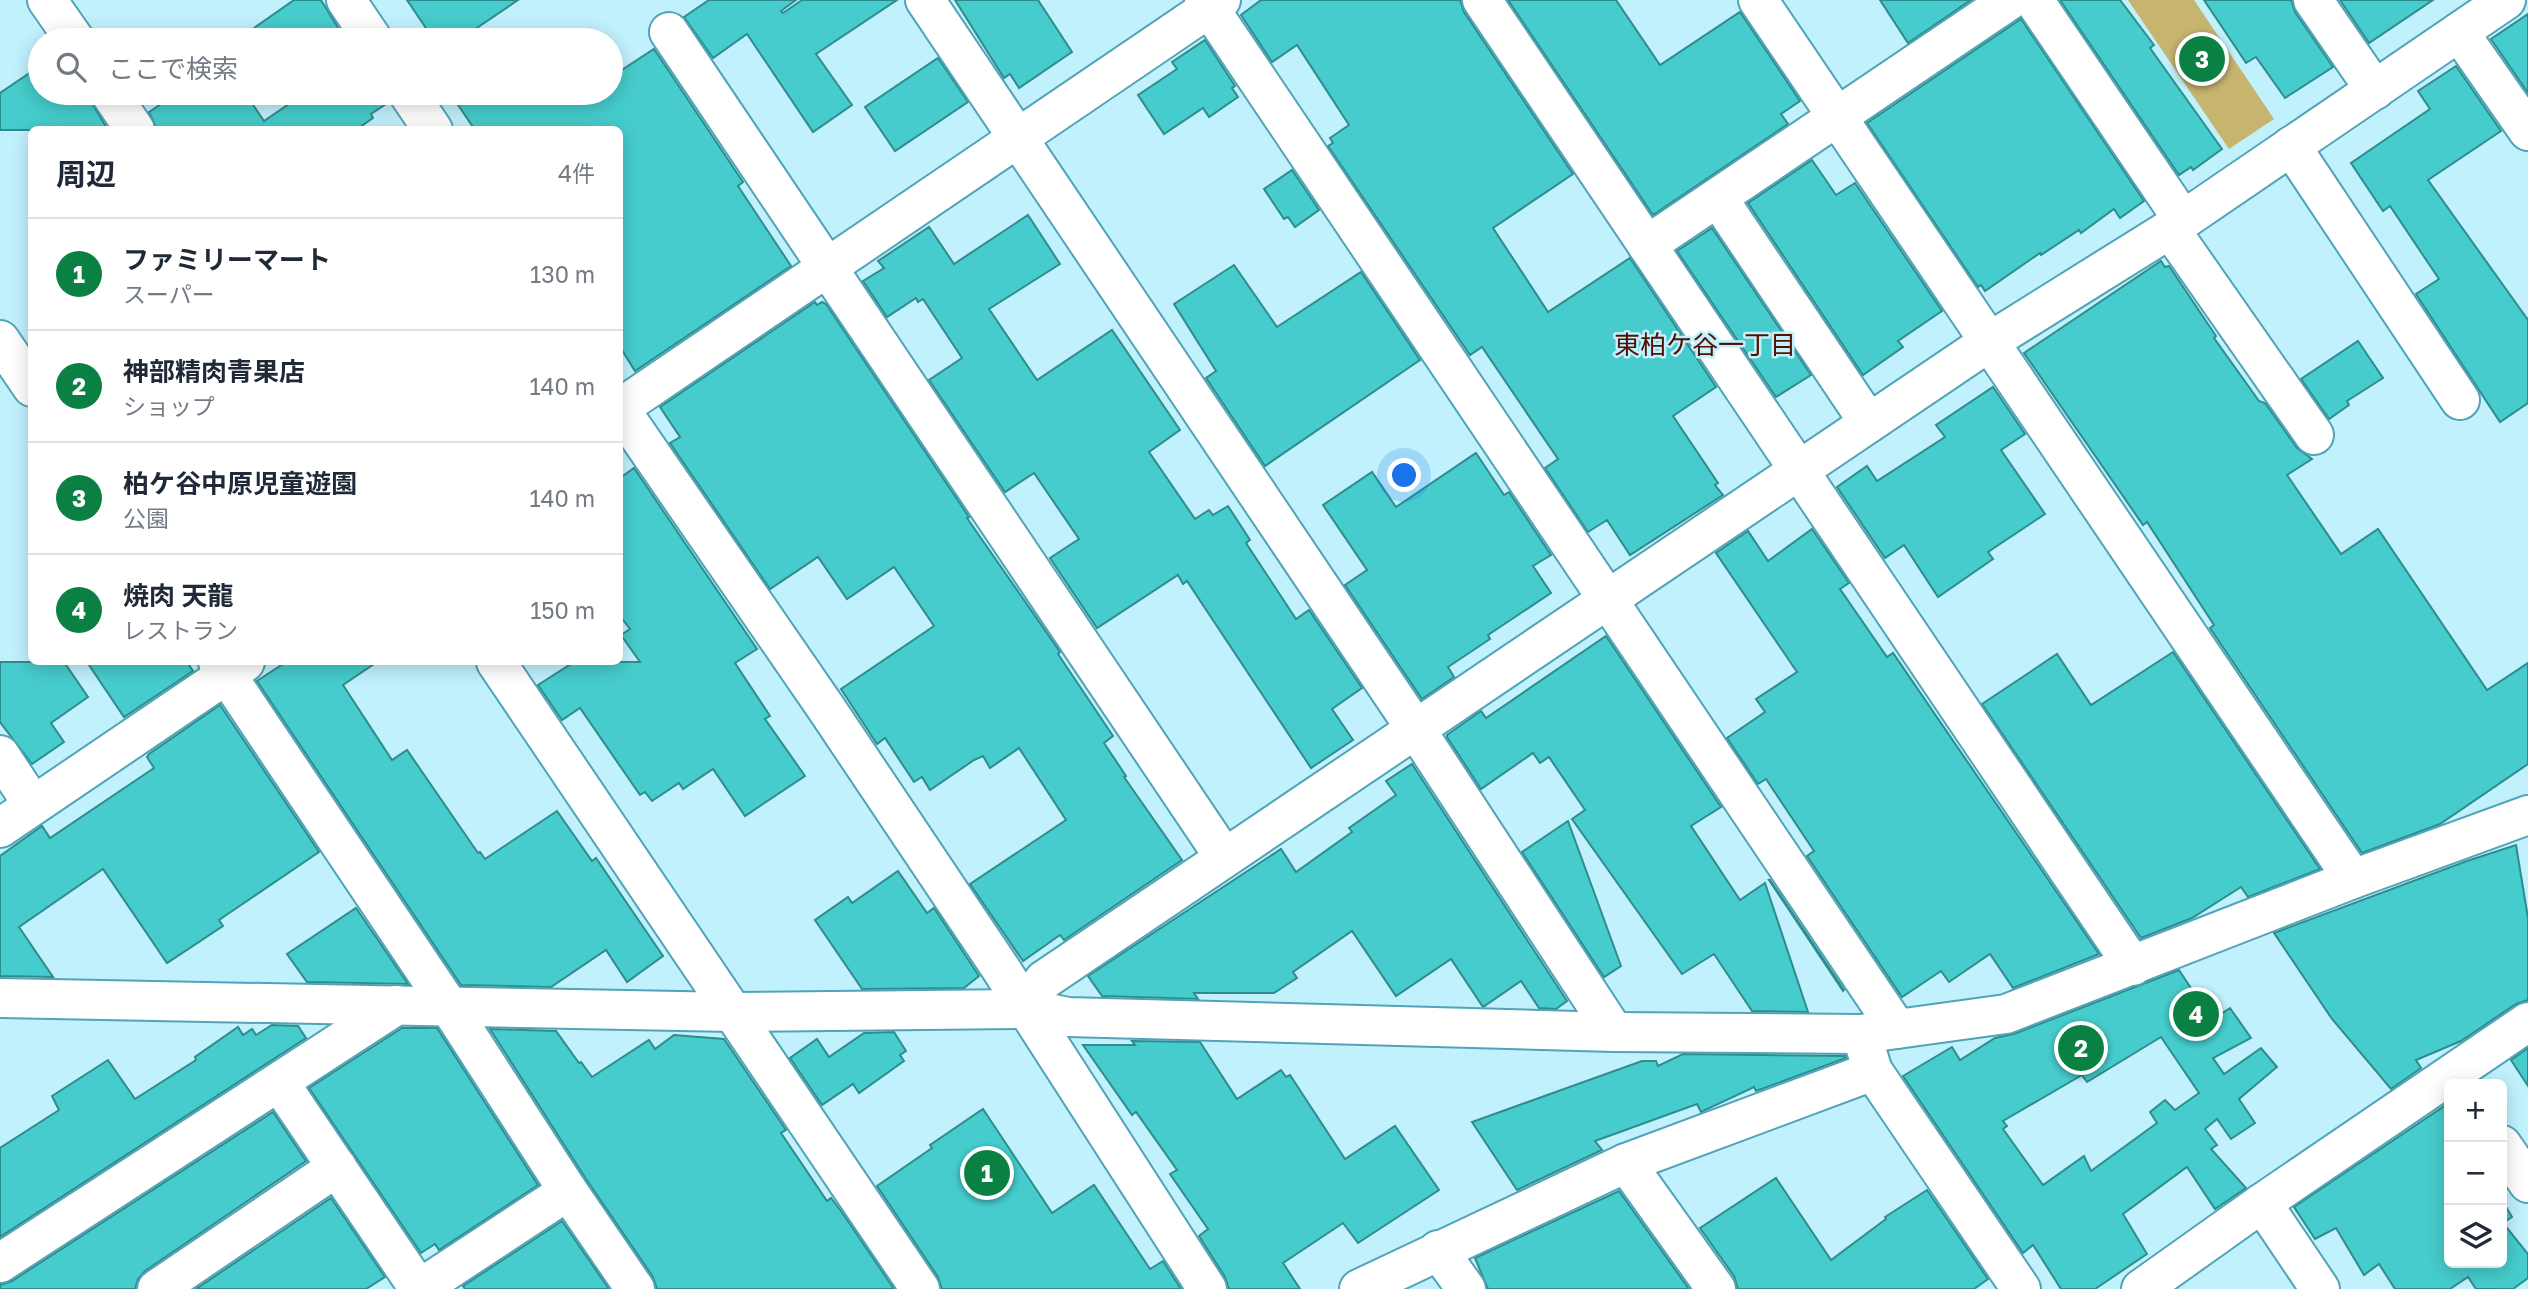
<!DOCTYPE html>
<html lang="ja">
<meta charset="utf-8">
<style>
:root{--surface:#fff;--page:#f6f6f7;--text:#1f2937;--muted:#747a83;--line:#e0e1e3;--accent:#0b8043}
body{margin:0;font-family:"Golos Text","Noto Sans JP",sans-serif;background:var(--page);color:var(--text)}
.controls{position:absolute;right:21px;bottom:21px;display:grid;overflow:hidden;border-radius:10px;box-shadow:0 4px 18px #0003}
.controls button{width:63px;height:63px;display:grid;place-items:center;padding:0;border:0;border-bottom:2px solid var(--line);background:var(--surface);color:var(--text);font:35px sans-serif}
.you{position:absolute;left:1405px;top:476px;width:24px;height:24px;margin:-18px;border:5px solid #fff;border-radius:50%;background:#1a73e8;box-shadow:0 0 0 10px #1a73e833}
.badge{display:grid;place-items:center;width:46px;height:46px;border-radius:50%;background:var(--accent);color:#fff;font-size:23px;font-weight:700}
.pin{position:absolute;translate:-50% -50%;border:4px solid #fff;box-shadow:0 2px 7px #0006}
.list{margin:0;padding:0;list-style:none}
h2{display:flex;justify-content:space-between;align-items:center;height:91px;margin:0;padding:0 28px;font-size:30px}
h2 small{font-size:23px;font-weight:400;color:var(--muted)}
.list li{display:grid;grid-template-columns:46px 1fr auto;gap:21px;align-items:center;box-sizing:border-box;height:112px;padding:0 28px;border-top:2px solid var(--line)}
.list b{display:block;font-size:26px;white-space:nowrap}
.list p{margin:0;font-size:23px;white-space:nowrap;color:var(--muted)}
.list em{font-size:23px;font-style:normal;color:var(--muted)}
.icon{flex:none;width:38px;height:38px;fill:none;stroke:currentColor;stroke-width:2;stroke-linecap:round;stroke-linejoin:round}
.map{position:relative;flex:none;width:2528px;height:1289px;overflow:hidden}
.search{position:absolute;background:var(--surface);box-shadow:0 4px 18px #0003;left:28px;top:28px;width:595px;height:77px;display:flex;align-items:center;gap:18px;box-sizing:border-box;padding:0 24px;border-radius:38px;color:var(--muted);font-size:26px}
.panel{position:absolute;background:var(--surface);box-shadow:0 4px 18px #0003;left:28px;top:126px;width:595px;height:539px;border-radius:10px}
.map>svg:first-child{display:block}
.green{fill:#c6b46f}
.building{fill:#46cccc;stroke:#2f8c8c;stroke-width:2;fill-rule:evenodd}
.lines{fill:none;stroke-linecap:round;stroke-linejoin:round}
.minor-casing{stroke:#51a4b7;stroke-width:42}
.minor{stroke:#fff;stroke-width:38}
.labels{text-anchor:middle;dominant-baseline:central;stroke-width:5;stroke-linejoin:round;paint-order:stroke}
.neighbourhood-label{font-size:26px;fill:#521001;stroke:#c1f1fd}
</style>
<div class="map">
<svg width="2528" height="1289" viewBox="0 0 2528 1289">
<rect width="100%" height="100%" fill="#c1f1fd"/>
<polygon class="green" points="2128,0 2194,0 2274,119 2229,149"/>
<g class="building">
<polygon points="294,0 321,0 340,31 326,40 237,40"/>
<polygon points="407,0 518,0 459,40 434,40"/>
<polygon points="709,0 796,0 781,11 783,13 802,0 897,0 816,54 852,105 813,132 747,34 713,58 684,17"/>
<polygon points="955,0 1038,0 1072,52 1019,88 1010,74 1004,78"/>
<polygon points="1261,0 1460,0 1464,12 1573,174 1493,228 1548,312 1630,258 1716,387 1673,416 1718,483 1715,485 1723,495 1630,555 1607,520 1588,532 1545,468 1558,459 1482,347 1470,355 1328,146 1333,143 1330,138 1349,125 1297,45 1272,62 1241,15"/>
<polygon points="1508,0 1616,0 1660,65 1740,12 1800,101 1781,114 1788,124 1653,215"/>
<polygon points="1880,0 1971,0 1908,43"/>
<polygon points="2060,0 2120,0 2154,45 2150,48 2222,149 2193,170 2191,167 2179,175"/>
<polygon points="2204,0 2291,0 2295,12 2333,67 2285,98 2256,57 2246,63"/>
<polygon points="2340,0 2433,0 2369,43"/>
<polygon points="2528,14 2528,93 2491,39"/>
<polygon points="2021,19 2144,201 2120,218 2114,209 2081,233 2079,230 2041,255 2040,253 1985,291 1981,285 1978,287 1867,123"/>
<polygon points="1205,40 1235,86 1232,88 1238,97 1209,117 1203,108 1164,134 1138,95 1177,69 1172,62"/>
<polygon points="654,49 743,182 738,186 791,266 635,371 620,347 620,130 475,130 450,93 611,93 611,77"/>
<polygon points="938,58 968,102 895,151 865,107"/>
<polygon points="40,66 40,93 86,93 108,130 0,130 0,93"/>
<polygon points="2456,66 2501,131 2428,180 2528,320 2528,403 2500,422 2416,294 2439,279 2390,206 2383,211 2351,163 2430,109 2418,91"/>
<polygon points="178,93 245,93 264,121 305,93 386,93 389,102 371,114 373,118 356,130 157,130 149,112"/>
<polygon points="1812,160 1836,195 1855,183 1942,311 1898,341 1903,347 1863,375 1748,203"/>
<polygon points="1292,170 1319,210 1295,227 1288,217 1284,219 1264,189"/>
<polygon points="1028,215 1060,264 989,309 1037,380 1112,330 1180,430 1149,452 1195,519 1209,510 1213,515 1228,506 1250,540 1246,543 1296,619 1309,610 1362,688 1332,709 1353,740 1311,768 1187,581 1183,584 1178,575 1097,628 1050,558 1079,539 1034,473 1005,492 929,380 962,358 923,299 918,302 916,298 887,317 863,281 884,268 878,261 929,227 954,264"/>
<polygon points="1712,228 1811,375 1776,397 1677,251"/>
<polygon points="2161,261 2165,267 2169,266 2216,336 2214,338 2259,401 2265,403 2297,448 2312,459 2287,475 2341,554 2378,529 2487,690 2528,663 2528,764 2440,824 2362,853 2210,628 2214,625 2147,522 2143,525 2024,353"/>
<polygon points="1234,265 1277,327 1361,272 1420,360 1265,466 1206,378 1216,371 1174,304"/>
<polygon points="815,302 817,305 822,302 826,304 969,517 967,518 1060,652 1058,654 1113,736 1104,743 1126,776 1124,777 1182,860 1064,940 1060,935 1023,961 970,884 1066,820 1019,748 990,768 983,756 974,760 930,790 922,777 914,782 885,738 877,744 841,689 934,626 894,567 847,599 818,557 770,589 670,443 680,437 660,407"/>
<polygon points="2358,341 2383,378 2347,401 2349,405 2329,419 2301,379"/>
<polygon points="1993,387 2025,434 2001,450 2045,514 1988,552 1993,559 1938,597 1904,545 1885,558 1837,487 1867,466 1877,481 1945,437 1936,425"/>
<polygon points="1476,453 1504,495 1509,492 1551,555 1533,566 1551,593 1488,635 1490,639 1448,667 1454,677 1422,699 1345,585 1367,570 1323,505 1372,472 1396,507"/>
<polygon points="634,468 757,649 735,663 770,716 765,719 805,776 745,816 713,769 683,789 679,783 652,801 645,792 640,795 580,708 562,720 538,685 574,662 640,662 621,635 630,629 620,616 620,478"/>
<polygon points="1812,529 1849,583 1840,589 1887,657 1893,653 2099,954 2013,988 1990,954 1949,982 1941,971 1902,997 1807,856 1814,851 1766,779 1758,784 1727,738 1765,712 1756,699 1797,672 1716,553 1748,531 1768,561"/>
<polygon points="1606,636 1721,807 1691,826 1740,900 1765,883 1808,1012 1752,1011 1714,954 1682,974 1572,819 1585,810 1549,757 1540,763 1533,753 1481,789 1447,737 1447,735 1481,711 1486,718"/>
<polygon points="2173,652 2320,869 2248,897 2241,887 2192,918 2141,938 1982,704 2057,654 2091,705"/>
<polygon points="0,662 64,662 88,697 51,723 64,742 32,764 0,722"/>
<polygon points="87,662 187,662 193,671 124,717"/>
<polygon points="286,662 377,662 343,685 392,760 407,750 478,853 480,852 485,859 557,811 592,861 596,858 663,956 627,982 606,950 551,987 461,985 257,681"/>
<polygon points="220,705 319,852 219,920 223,926 167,963 103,869 19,927 53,977 0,976 0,856 42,826 50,838 154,768 147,757 149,754"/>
<polygon points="1412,764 1567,1001 1556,1009 1539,1008 1521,981 1483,1007 1451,959 1396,996 1352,931 1293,972 1297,978 1274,993 1194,993 1198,999 1102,996 1088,976 1281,849 1296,872 1352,832 1349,828 1396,795 1386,781"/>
<polygon points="1568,821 1621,966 1604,977 1522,852"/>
<polygon points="2516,845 2528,918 2528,1000 2516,1004 2461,1041 2416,1060 2421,1068 2391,1089 2332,1019 2274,933 2467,861"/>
<polygon points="898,871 927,913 934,908 979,976 964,988 862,989 815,920 848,897 852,903"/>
<polygon points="1769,880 1770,880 1844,990 1843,991"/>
<polygon points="356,908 408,984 307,982 287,954"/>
<path d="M2179,970L2212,1020L2230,1008L2251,1038L2213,1058L2224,1074L2261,1048L2277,1067L2239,1099L2255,1123L2231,1139L2217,1119L2205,1129L2217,1145L2211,1149L2246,1188L2215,1209L2187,1167L2123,1214L2147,1254L2095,1289H2061L2033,1245L2023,1253L1903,1076L1952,1047L1960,1060L1995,1038L2014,1034ZM2161,1037L2199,1093L2175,1110L2165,1100L2150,1112L2157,1123L2091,1171L2084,1156L2043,1185L2003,1129L2007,1126L2003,1121L2082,1075L2087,1082Z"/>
<polygon points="272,1025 298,1026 306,1038 0,1237 0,1148 59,1110 52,1096 108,1060 135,1099 196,1060 195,1057 238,1027 243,1035 252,1029 256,1035"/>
<polygon points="402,1028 437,1028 538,1185 439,1250 435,1244 421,1253 309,1088"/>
<polygon points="490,1029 556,1031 579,1063 581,1062 592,1077 649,1040 655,1049 674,1035 724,1039 786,1130 781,1133 827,1201 831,1198 841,1211 894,1289 657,1289 653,1277 586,1179"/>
<polygon points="894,1032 906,1051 900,1055 904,1061 859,1093 853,1084 822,1105 790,1058 817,1039 829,1057 864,1033"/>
<polygon points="1132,1041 1200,1042 1237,1099 1281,1070 1286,1077 1290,1075 1345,1159 1395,1126 1439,1190 1358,1243 1343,1223 1283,1263 1300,1289 1229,1289 1225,1277 1199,1236 1208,1229 1170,1174 1177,1170 1136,1112 1132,1115 1083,1045 1135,1045"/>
<polygon points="2528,1048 2528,1086 2511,1060"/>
<polygon points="1683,1054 1845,1056 1846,1058 1756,1091 1754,1087 1701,1112 1697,1104 1595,1141 1602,1150 1517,1190 1472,1122 1642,1061 1656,1061 1658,1066"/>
<polygon points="2446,1105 2449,1110 2449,1263 2502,1263 2502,1200 2512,1217 2503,1223 2528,1254 2528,1278 2513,1289 2476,1289 2468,1277 2450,1289 2395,1289 2379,1264 2364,1275 2336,1228 2315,1239 2294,1207"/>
<polygon points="983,1109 1052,1213 1094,1185 1150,1269 1163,1261 1181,1289 942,1289 938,1277 877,1186 932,1148 930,1145"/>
<polygon points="273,1112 306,1161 145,1271 138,1279 135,1289 0,1289 0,1285 12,1281"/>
<polygon points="1776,1178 1831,1260 1886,1219 1885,1217 1927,1190 1988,1279 1974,1289 1738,1289 1734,1276 1700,1228"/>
<polygon points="1619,1191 1689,1289 1488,1289 1475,1258"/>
<polygon points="331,1198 385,1277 366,1289 196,1289"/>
<polygon points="562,1221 609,1289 465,1289 463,1286"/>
</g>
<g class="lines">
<g class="minor-casing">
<g id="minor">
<polyline points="47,0 75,40"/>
<polyline points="346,0 373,40"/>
<polyline points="925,0 1415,728 1614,1032"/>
<polyline points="1204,0 1897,1029"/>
<polyline points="1482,0 2133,966"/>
<polyline points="1758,0 2353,879"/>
<polyline points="2034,0 2183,220"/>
<polyline points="2313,0 2375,90"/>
<polyline points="669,32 1224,857"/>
<polyline points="2459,32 2528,131"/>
<polyline points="110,93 135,130"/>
<polyline points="408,93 433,130"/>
<polyline points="2291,146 2460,400"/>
<polyline points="1718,198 1869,423"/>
<polyline points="2170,229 2314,435"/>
<polyline points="1647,245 2010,0"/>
<polyline points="0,340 32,387"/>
<polyline points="620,408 1221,0"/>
<polyline points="620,409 826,708 999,966 1207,1289"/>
<polyline points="218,662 450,1008 568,1191 635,1289"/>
<polyline points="496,662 920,1289"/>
<polyline points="0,755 33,805"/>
<polyline points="0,828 245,662"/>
<polyline points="0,998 733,1012 1028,1009 1068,1017 1614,1032 1861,1034 1897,1029 2006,1014 2353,879 2528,815"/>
<polyline points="1028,1009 1033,994 1044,980 1989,342 2170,229 2506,0"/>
<polyline points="1865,1046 1873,1071 2021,1289"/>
<polyline points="279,1082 419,1289"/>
<polyline points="2502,1145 2528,1183"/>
<polyline points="1626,1163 1716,1289"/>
<polyline points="2262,1203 2320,1289"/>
<polyline points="1438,1250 1466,1289"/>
<polyline points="0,1263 397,1005"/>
<polyline points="157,1289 337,1167"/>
<polyline points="419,1289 568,1191"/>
<polyline points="1359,1289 1626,1163 1873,1071"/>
<polyline points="2141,1289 2262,1203 2528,1022"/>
</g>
</g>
<use href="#minor" class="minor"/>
</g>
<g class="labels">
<g class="neighbourhood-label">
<text x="1705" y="344">東柏ケ谷一丁目</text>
</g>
</g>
</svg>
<div class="controls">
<button>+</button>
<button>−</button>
<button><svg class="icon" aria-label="layers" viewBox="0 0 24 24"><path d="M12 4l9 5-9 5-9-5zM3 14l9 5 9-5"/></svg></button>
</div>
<div class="you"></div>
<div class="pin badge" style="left:987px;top:1173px">1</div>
<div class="pin badge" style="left:2081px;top:1048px">2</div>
<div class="pin badge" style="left:2202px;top:59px">3</div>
<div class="pin badge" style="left:2196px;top:1014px">4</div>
<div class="search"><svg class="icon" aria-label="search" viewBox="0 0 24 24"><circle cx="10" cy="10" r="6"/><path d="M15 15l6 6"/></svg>ここで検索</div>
<section class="panel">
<h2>周辺<small>4件</small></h2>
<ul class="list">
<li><span class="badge">1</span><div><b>ファミリーマート</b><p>スーパー</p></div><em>130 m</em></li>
<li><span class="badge">2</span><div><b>神部精肉青果店</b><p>ショップ</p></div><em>140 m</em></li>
<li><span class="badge">3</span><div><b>柏ケ谷中原児童遊園</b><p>公園</p></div><em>140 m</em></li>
<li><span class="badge">4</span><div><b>焼肉 天龍</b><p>レストラン</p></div><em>150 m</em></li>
</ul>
</section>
</div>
